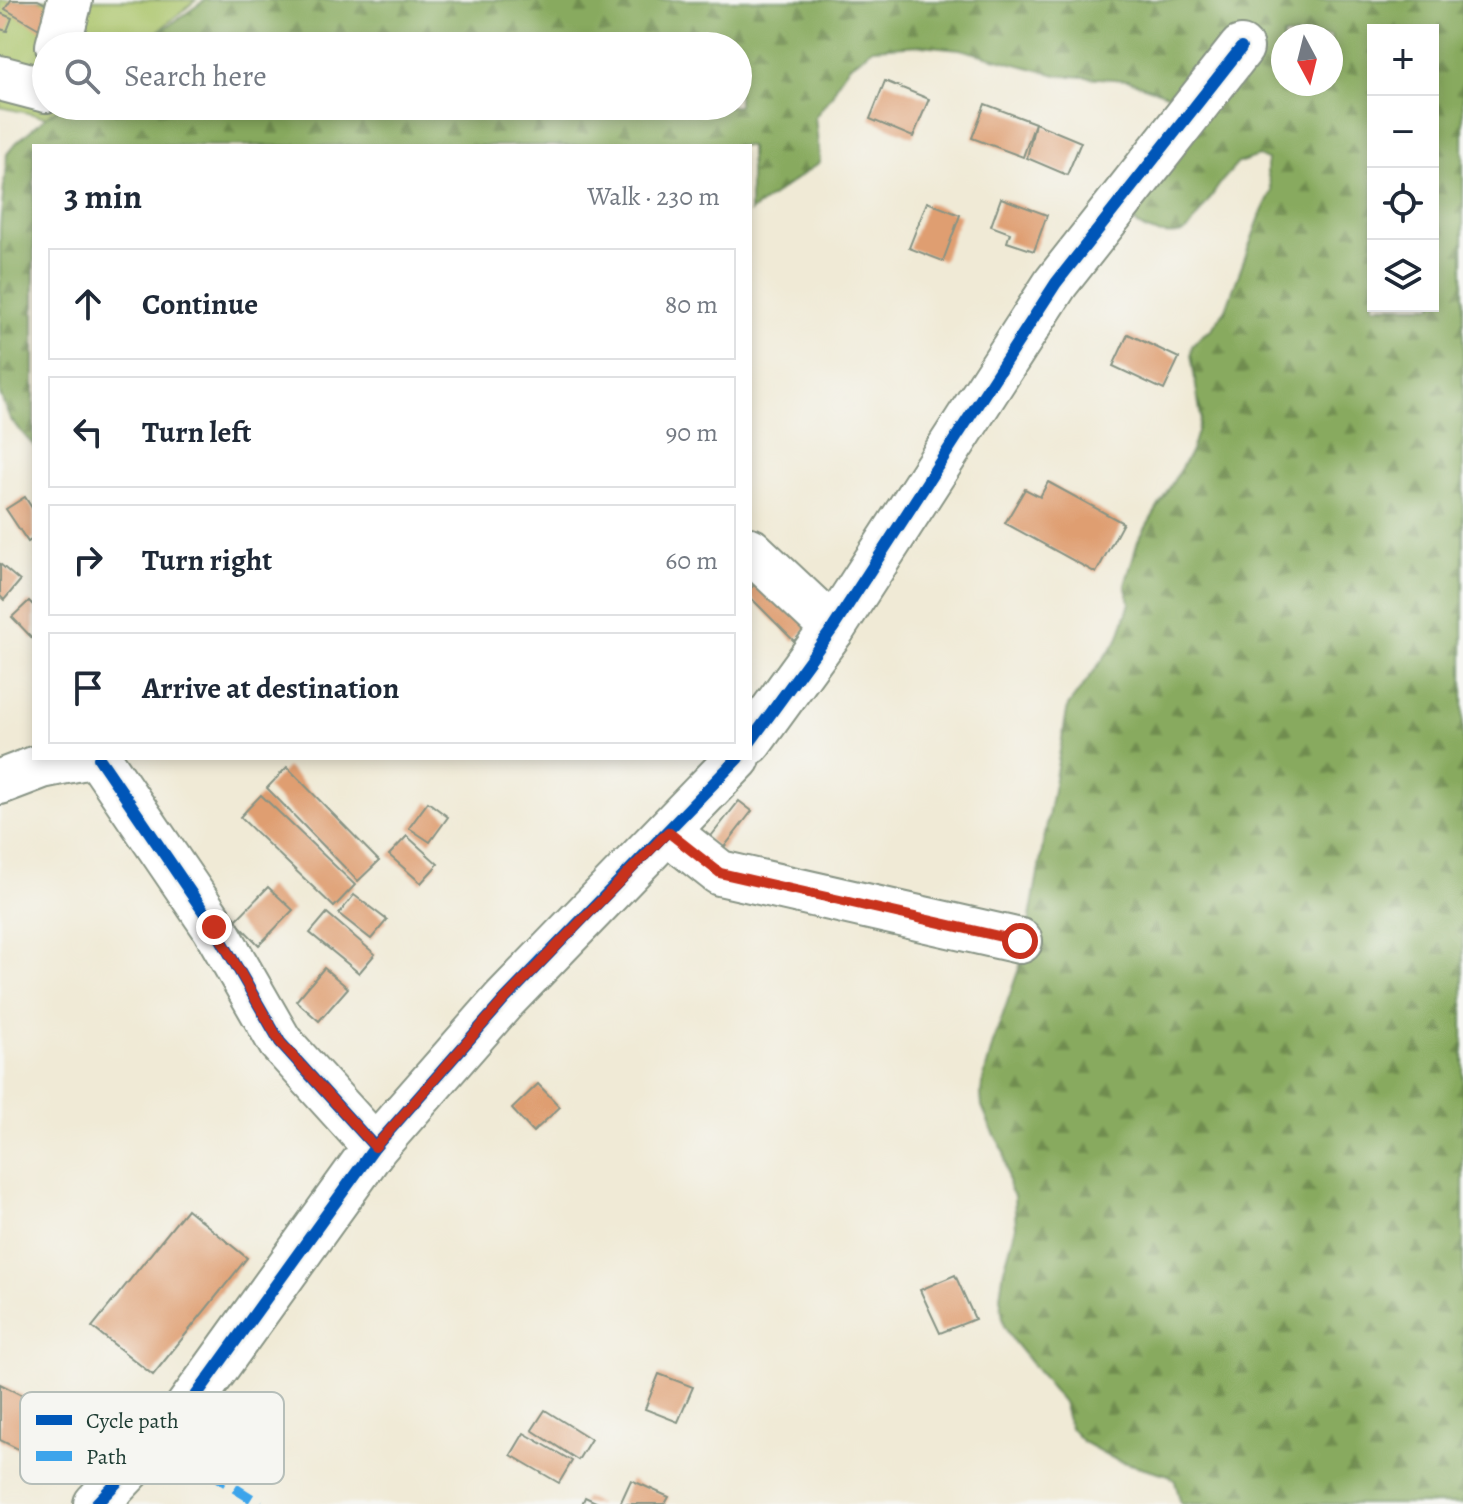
<!DOCTYPE html>
<meta charset="utf-8">
<style>
:root{--surface:#fff;--page:#f2f2f3;--text:#1f2937;--muted:#747a83;--line:#e0e1e3}
body{margin:0;font-family:Alegreya,serif;background:var(--page);color:var(--text)}
.controls{position:absolute;right:24px;top:24px;display:grid;overflow:hidden;border-radius:0px;box-shadow:0 4px 12px #0003}
.controls button{width:72px;height:72px;display:grid;place-items:center;padding:0;border:0;border-bottom:2px solid var(--line);background:var(--surface);color:var(--text);font:40px sans-serif}
.compass{position:absolute;left:1271px;top:24px;width:72px;height:72px;border-radius:50%;background:var(--surface);box-shadow:0 4px 12px #0003;rotate:173deg}
.stop{position:absolute;width:24px;height:24px;margin:-18px;border:6px solid #c8321e;border-radius:50%;background:#fff}
.stop.end{background:#c8321e;border-color:#fff;box-shadow:0 2px 8px #0008}
.list{margin:0;padding:0;list-style:none}
h2{display:flex;justify-content:space-between;align-items:center;height:104px;margin:0;padding:0 32px;font-size:34px}
h2 small{font-size:26px;font-weight:400;color:var(--muted)}
.list li{display:grid;grid-template-columns:52px 1fr auto;gap:24px;align-items:center;box-sizing:border-box;height:112px;margin:0 16px 16px;padding:0 16px;border:2px solid var(--line);border-radius:0px}
.list b{display:block;font-size:30px;white-space:nowrap}
.list em{font-size:26px;font-style:normal;color:var(--muted)}
.icon{flex:none;width:44px;height:44px;fill:none;stroke:currentColor;stroke-width:2;stroke-linecap:round;stroke-linejoin:round}
.map{position:relative;flex:none;width:1463px;height:1504px;overflow:hidden}
.search{position:absolute;background:var(--surface);box-shadow:0 4px 12px #0003;left:32px;top:32px;width:720px;height:88px;display:flex;align-items:center;gap:20px;box-sizing:border-box;padding:0 28px;border-radius:44px;color:var(--muted);font-size:30px}
.panel{position:absolute;background:var(--surface);box-shadow:0 4px 12px #0003;left:32px;top:144px;width:720px;height:616px;border-radius:0px}
.map>svg:first-child{display:block}
.grass{fill:#abc56b;stroke:#658150;stroke-width:2}
.forest{fill:url(#forest-firs);stroke:#54744a;stroke-width:2;fill-rule:evenodd}
.building{fill:#df9e71}
.lines{fill:none;stroke-linecap:round;stroke-linejoin:round}
.minor-casing{stroke:#889485;stroke-width:48}
.minor{stroke:#fff;stroke-width:44}
.quiet{stroke:#3da4eb;stroke-width:10;stroke-dasharray:20 10;stroke-linecap:butt}
.cycleway-casing{stroke:#f6f6f2;stroke-width:17}
.cycleway{stroke:#0057b8;stroke-width:12}
.route{stroke:#c8321e;stroke-width:10}
.key{fill:#f6f6f2;stroke:#b6beb9;stroke-width:2}
.key-label{font-size:22px;fill:#1f3d34}
</style>
<div class="map">
<svg width="1463" height="1504" viewBox="0 0 1463 1504">
<defs>
<pattern id="forest-firs" width="22" height="20" patternUnits="userSpaceOnUse" patternTransform="scale(2)"><rect width="22" height="20" fill="#88aa5f"/><path d="M5 1l3.5 6h-7zM16 11l3.5 6h-7z" fill="#6f8c4f"/></pattern>
</defs>
<rect width="100%" height="100%" fill="#f6f6f2"/>
<filter id="ink" filterUnits="userSpaceOnUse"><feTurbulence type="fractalNoise" baseFrequency=".0125" numOctaves="2"/><feDisplacementMap in="SourceGraphic" scale="16" xChannelSelector="R" yChannelSelector="G"/><feConvolveMatrix kernelMatrix="1 2 1 2 8 2 1 2 1" color-interpolation-filters="sRGB"/></filter>
<filter id="wash" filterUnits="userSpaceOnUse"><feTurbulence type="fractalNoise" baseFrequency=".006" numOctaves="4" result="noise"/><feDisplacementMap in="SourceGraphic" scale="32" xChannelSelector="R" yChannelSelector="G"/><feGaussianBlur stdDeviation="1.8" result="paint"/><feColorMatrix in="noise" values="0 0 0 0 0 0 0 0 0 0 0 0 0 0 0 0 0 1.4 0 .05"/><feComposite in="paint" operator="in"/></filter>
<g filter="url(#wash)">
<rect width="100%" height="100%" fill="#f0ead6"/>
<polygon class="grass" points="0,0 196,0 140,46 46,46 46,106 62,106 46,117 0,107"/>
<path class="forest" d="M205,0H1463V1504H1181L1175,1481L1169,1475L1116,1460L1083,1442L1070,1428L1063,1402L1013,1341L1004,1326L1000,1296L1004,1269L1016,1227L1014,1196L1009,1187L1004,1151L990,1126L982,1106L981,1095L982,1084L994,1040L1023,957L1068,706L1118,639L1130,603L1125,585L1138,541L1191,451L1201,418L1191,354L1192,346L1202,335L1210,331L1226,309L1261,214L1272,191L1267,172V160L1259,156L1238,163L1222,181L1189,229C1176,240 1144,233 1134,221L1138,205L1181,99L1127,80L1057,75L960,49L921,45L873,48L849,66L841,77L832,95L815,117L820,162L750,212V146H34V446L10,419L0,394V227L7,154L16,143L46,117L63,106H738V46H140ZM1373,30H1433V306H1373ZM1283,36H1331V84H1283Z"/>
<g id="blocks">
<g class="building">
<polygon points="11,0 38,0 54,9 41,30 5,9"/>
<polygon points="0,13 12,18 7,31 0,29"/>
<polygon points="885,81 929,99 913,137 870,119"/>
<polygon points="985,104 1035,123 1081,142 1067,175 1027,158 1035,123 1023,157 972,138"/>
<polygon points="1001,198 1047,215 1034,251 1007,242 1010,233 991,226"/>
<polygon points="927,202 960,215 943,261 909,248"/>
<polygon points="1128,334 1179,358 1164,390 1113,366"/>
<polygon points="1048,482 1123,523 1096,573 1005,523 1025,489 1040,497"/>
<polygon points="25,497 34,511 34,538 28,542 6,509"/>
<polygon points="0,564 20,581 4,600 0,596"/>
<polygon points="766,573 814,621 794,641 750,597 750,589"/>
<polygon points="29,601 34,606 34,640 12,617"/>
<polygon points="287,767 379,861 358,881 267,788"/>
<polygon points="261,795 355,885 334,907 240,817"/>
<polygon points="739,801 752,811 721,851 708,840"/>
<polygon points="428,802 448,817 430,842 409,828"/>
<polygon points="407,836 438,864 421,883 389,855"/>
<polygon points="268,887 293,910 259,945 235,921"/>
<polygon points="354,895 387,920 371,939 339,914"/>
<polygon points="327,913 375,954 359,973 310,933"/>
<polygon points="324,968 348,988 319,1021 296,1001"/>
<polygon points="538,1084 560,1107 533,1132 512,1109"/>
<polygon points="187,1209 247,1258 153,1375 92,1327"/>
<polygon points="955,1275 975,1319 940,1333 920,1290"/>
<polygon points="659,1374 693,1387 678,1422 645,1409"/>
<polygon points="0,1384 59,1414 36,1458 0,1440"/>
<polygon points="545,1410 591,1439 578,1460 532,1430"/>
<polygon points="524,1433 572,1461 559,1483 511,1455"/>
<polygon points="631,1480 669,1497 665,1504 620,1504"/>
<polygon points="585,1497 600,1504 582,1504"/>
</g>
</g>
</g>
<g filter="url(#ink)">
<use href="#blocks" fill-opacity="0" stroke="#889485" stroke-width="2"/>
<g class="lines">
<g class="minor-casing">
<g id="minor">
<polyline points="58,46 70,0"/>
<polyline points="0,78 46,90"/>
<polyline points="750,550 833,628"/>
<polyline points="750,742 833,628 1056,283 1241,48"/>
<polyline points="99,758 214,927 280,1042 375,1147"/>
<polyline points="0,782 42,766 81,758"/>
<polyline points="668,832 720,873 1020,941"/>
<polyline points="96,1504 185,1411 375,1147 504,1000 738,758"/>
</g>
</g>
<use href="#minor" class="minor"/>
<polyline class="quiet" points="209,1472 260,1504"/>
<g class="cycleway-casing">
<g id="cycleway">
<polyline points="750,742 833,628 1056,283 1241,48"/>
<polyline points="99,758 214,927 280,1042 375,1147"/>
<polyline points="96,1504 185,1411 375,1147 504,1000 738,758"/>
</g>
</g>
<use href="#cycleway" class="cycleway"/>
</g>
</g>
<g class="lines" filter="url(#ink)">
<polyline class="route" points="214,927 280,1042 375,1147 504,1000 668,832 720,873 1020,941"/>
</g>
<rect x="20" y="1392" width="264" height="92" rx="12" class="key"/>
<rect x="36" y="1415" width="36" height="10" fill="#0057b8"/>
<rect x="36" y="1451" width="36" height="10" fill="#3da4eb"/>
<g class="key-label">
<text x="86" y="1428">Cycle path</text>
<text x="86" y="1464">Path</text>
</g>
</svg>
<div class="controls">
<button>+</button>
<button>−</button>
<button><svg class="icon" aria-label="locate" viewBox="0 0 24 24"><circle cx="12" cy="12" r="6"/><path d="M12 2v4M12 18v4M2 12h4M18 12h4"/></svg></button>
<button><svg class="icon" aria-label="layers" viewBox="0 0 24 24"><path d="M12 4l9 5-9 5-9-5zM3 14l9 5 9-5"/></svg></button>
</div>
<svg class="compass" viewBox="-18 -18 36 36"><path d="M0-13l5 13h-10z" fill="#e53935"/><path d="M0 13l5-13h-10z" fill="#747a83"/></svg>
<div class="stop" style="left:1020px;top:941px"></div>
<div class="stop end" style="left:214px;top:927px"></div>
<div class="search"><svg class="icon" aria-label="search" viewBox="0 0 24 24"><circle cx="10" cy="10" r="6"/><path d="M15 15l6 6"/></svg>Search here</div>
<section class="panel">
<h2>3 min<small>Walk · 230 m</small></h2>
<ul class="list">
<li><svg class="icon" aria-label="ahead" viewBox="0 0 24 24"><path d="M12 20V5M6 11l6-6 6 6"/></svg><div><b>Continue</b></div><em>80 m</em></li>
<li><svg class="icon" aria-label="left" viewBox="0 0 24 24"><path d="M17 20v-9H6M10 6l-5 5 5 5"/></svg><div><b>Turn left</b></div><em>90 m</em></li>
<li><svg class="icon" aria-label="right" viewBox="0 0 24 24"><path d="M7 20v-9h11M14 6l5 5-5 5"/></svg><div><b>Turn right</b></div><em>60 m</em></li>
<li><svg class="icon" aria-label="arrive" viewBox="0 0 24 24"><path d="M6 21V4h12l-3 4 3 4H6"/></svg><div><b>Arrive at destination</b></div></li>
</ul>
</section>
</div>
